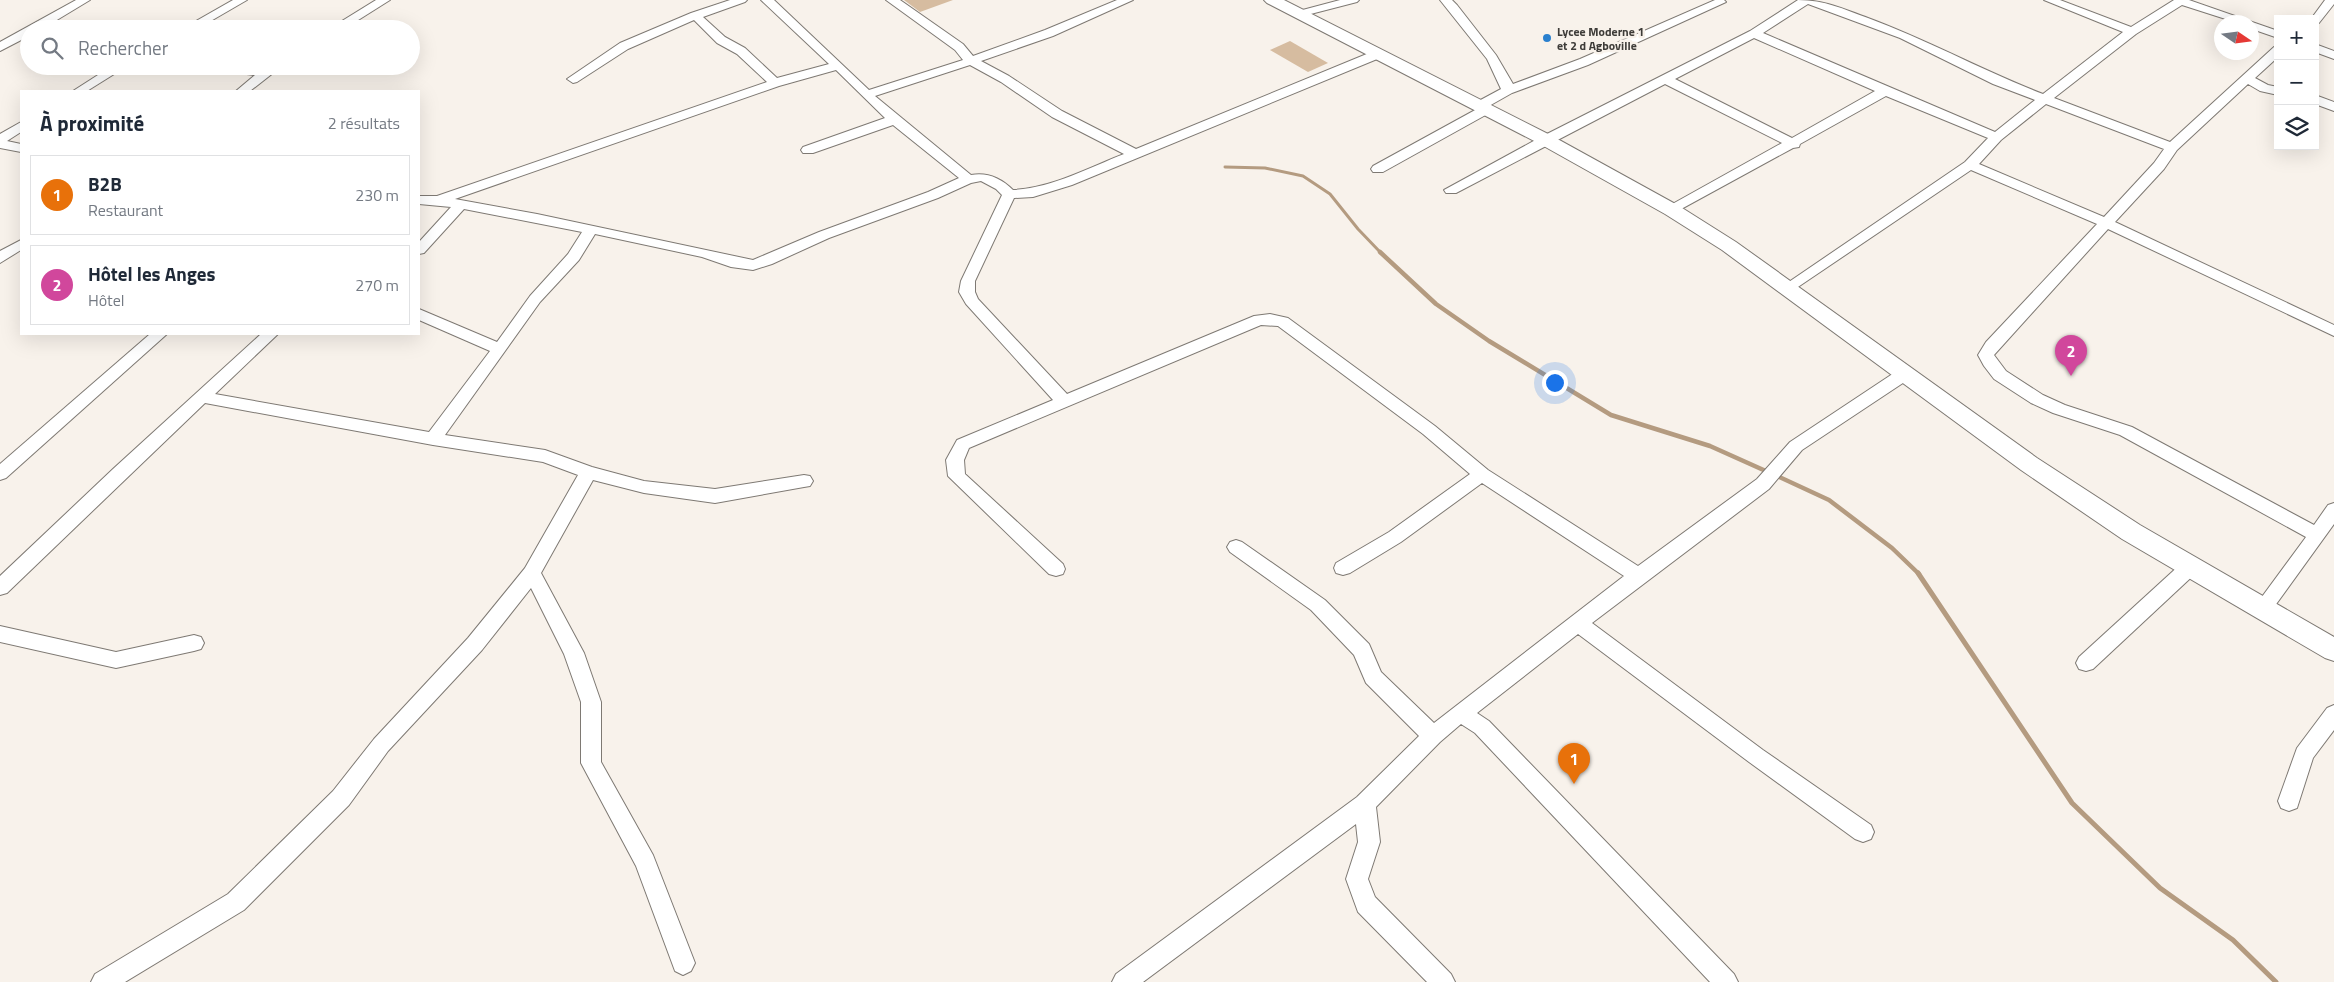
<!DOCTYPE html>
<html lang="fr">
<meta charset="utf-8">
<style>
:root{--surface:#fff;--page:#f2f2f3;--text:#1f2937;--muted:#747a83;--line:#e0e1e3;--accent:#db2777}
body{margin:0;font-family:"Titillium Web",sans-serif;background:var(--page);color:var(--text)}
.controls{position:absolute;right:15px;top:15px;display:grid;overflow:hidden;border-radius:0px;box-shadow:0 5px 20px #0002}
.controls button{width:45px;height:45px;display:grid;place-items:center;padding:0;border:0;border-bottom:1px solid var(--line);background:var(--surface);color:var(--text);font:25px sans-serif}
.compass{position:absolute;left:2214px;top:15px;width:45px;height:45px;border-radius:50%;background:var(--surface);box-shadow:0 5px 20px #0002;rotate:103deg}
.you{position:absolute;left:1554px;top:382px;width:18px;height:18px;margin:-12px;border:4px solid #fff;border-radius:50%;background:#1a73e8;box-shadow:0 0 0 8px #1a73e833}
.badge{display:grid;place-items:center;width:32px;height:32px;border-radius:50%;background:var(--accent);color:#fff;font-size:16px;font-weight:700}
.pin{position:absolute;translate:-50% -41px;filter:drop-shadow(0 1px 2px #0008)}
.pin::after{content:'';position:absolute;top:26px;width:18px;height:15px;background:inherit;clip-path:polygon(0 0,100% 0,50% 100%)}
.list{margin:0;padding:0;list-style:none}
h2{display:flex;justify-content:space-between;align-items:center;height:65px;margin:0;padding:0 20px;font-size:21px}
h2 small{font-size:16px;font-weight:400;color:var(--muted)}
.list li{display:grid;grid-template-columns:32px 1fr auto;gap:15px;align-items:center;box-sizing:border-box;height:80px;margin:0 10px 10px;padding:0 10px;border:1px solid var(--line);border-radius:0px}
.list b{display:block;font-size:19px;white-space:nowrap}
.list p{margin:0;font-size:16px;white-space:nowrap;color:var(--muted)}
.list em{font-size:16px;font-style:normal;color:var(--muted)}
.icon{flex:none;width:28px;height:28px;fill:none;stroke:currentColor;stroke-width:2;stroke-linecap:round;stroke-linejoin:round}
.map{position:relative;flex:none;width:2334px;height:982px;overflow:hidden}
.search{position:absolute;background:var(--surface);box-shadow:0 5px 20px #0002;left:20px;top:20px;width:400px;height:55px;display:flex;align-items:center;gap:12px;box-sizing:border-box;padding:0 18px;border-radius:28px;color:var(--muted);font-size:19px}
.panel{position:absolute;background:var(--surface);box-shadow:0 5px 20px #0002;left:20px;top:90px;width:400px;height:245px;border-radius:0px}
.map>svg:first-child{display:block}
.green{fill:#d6bca0}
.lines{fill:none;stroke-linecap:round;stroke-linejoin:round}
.stream-far2{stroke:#b49b80;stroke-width:3}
.stream-far1{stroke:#b49b80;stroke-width:4.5}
.stream{stroke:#b49b80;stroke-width:5}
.street-casing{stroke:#7e7973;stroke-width:2}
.secondary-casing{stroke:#7e7973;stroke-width:2}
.street{fill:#fff;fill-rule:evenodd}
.secondary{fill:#fff;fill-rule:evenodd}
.poi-dot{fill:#2a80ce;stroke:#f8f2eb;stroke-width:2}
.labels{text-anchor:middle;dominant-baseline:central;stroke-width:5;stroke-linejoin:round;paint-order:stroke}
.far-poi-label{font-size:12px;font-weight:bold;fill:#3e3c39;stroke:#f8f2eb;text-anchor:start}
</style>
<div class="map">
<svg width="2334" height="982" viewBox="0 0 2334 982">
<rect width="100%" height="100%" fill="#f8f2eb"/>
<g class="green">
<polygon points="904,0 953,0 920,12"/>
<polygon points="1290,41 1328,63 1308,72 1270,50"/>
</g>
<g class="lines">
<polyline class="stream-far2" points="1225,167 1265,168 1303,176 1330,194 1358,229 1381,253"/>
<g class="stream-far1">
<polyline points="1380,252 1436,304 1489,341 1611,415 1710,446 1768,472"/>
<polyline points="1775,475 1829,500 1892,548 1919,574"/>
</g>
<polyline class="stream" points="1918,573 2072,803 2160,888 2233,940 2276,982"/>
<g class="street-casing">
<g id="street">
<polygon points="76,0 90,0 42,29 29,29 29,36 0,51 0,42"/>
<polygon points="233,0 247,0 197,29 182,29"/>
<polygon points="376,0 390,0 344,29 329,29"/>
<path d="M730,0H747L745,2L703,17L725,37L745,48L777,78L829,64L761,0H774L869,90L963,60L955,50L886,0H900L963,44L973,56L1045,30L1117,0H1133L1053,36L981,61L1009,76L1062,111L1136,149L1374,51H1382L1384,54L1382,57L1072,185L1033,197L1014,198L975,281V292L978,299L1067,394L1254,316L1270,314L1288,318L1435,426L1488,470L1638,566L1757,479L1790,442L1900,369H1912L1914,373L1912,377L1802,450L1769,489L1592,623L1763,750L1871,825L1874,832L1871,839L1863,842L1855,839L1749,762L1578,634L1477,713L1489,721L1734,974L1738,982H1710L1475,733L1461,724L1440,742L1376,807L1380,842L1368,879L1375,897L1451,974L1455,982H1427L1358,912L1346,879L1358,842L1356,824L1143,982H1112L1116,974L1357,797L1419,736L1366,683L1354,655L1311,610L1230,552L1227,547L1230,542L1236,540L1242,542L1325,600L1369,644L1381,672L1434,723L1624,576L1482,483L1401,542L1350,573L1343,575L1336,573L1334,568L1336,563L1389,532L1470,474L1423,434L1278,326L1261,325L969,448L964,460L965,474L1063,564L1065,569L1063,574L1056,576L1049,574L948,476L946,460L957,440L1053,400L966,304L959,292L961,281L1002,195L996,189L981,181L971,183L938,198L829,238L772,264L753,270L731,267L702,257L595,234L579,260L540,302L445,435L545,450L592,467L644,481L715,489L804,475L810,476L813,481L810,486L804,487L715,503L644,493L593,480L541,573L584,653L601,702V762L653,855L695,963L691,971L683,975L675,971L636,866L581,763V702L564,654L531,588L482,650L388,751L349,805L244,910L125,982H91L95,974L228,894L333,791L374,739L468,638L525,568L578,475L543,462L433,445L205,403L7,593L0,595V576L113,469L261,334H278L215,394L429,432L490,351L419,320V309L497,342L530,296L568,254L582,232L464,209L424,253L419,254V242L451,207L419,204V196H437L767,82L737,54L717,43L694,20L628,49L577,82L573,83L567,79L620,43L691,13ZM970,65L1001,82L1052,117L1124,154C1088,168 1052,188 1013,190C1001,178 987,172 971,175L875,96ZM836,70L885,118L803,147L801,150L803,153H813L893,125L959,178L928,192L819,232L753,260L537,214L455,199L779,86Z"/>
<polygon points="1340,0 1359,0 1357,2 1299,17 1293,14 1295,12"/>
<polygon points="1440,0 1452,0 1457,5 1496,55 1513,84 1580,59 1715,0 1724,0 1726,2 1588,65 1512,93 1489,106 1492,109 1491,112 1383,172 1373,172 1371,169 1373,166 1477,109 1474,106 1475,103 1501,89 1487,59"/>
<path d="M1798,0C1825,0 1843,9 1868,18C1928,40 1983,71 2043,94L2123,32L2044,0H2060L2131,27L2174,0H2189L2278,31V38L2252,29V22H2235L2182,5L2136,34L2054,98L2170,142L2274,47L2278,46V57L2255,78L2268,85L2278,87V95L2260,91L2248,84L2177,150L2164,169L2115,222L2334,325V336L2108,229L1994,355L2006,371L2043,395L2065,405L2132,427L2314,525L2328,505L2334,503V524L2269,614L2262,617L2255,614L2253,609L2306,537L2120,435L2053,413L2031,403L1994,379L1984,366L1978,355L1986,342L2097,224L1971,170L1792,291H1782L1780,288L1965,162L1988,138L1886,96L1800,144L1799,147L1793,148L1672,214L1667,213L1665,210L1667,207L1782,143L1665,84L1456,193H1446L1444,190L1541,137L1750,31ZM1808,4L1900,38L1993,84L2035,100L1995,132L1763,33ZM1754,38L1875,91L1792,138L1675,79ZM2046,104L2164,149L2154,163L2104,217L1979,164L2001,140Z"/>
<polygon points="2325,0 2334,0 2334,4 2319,23 2315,24 2315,19 2311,19"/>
<polygon points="2315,44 2334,51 2334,59 2315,52"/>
<polygon points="112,66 127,66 87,91 73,91"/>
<polygon points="207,66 242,66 264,69 268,66 282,66 250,91 236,91 255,75 213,70"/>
<polygon points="2315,95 2334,102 2334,111 2315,104"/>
<polygon points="21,122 21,132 7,141 21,144 21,152 0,148 0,134"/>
<polygon points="21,240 21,250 0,263 0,251"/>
<polygon points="150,334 167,334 6,478 0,480 0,464"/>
<polygon points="2190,560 2197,562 2199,567 2197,572 2093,669 2086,671 2079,669 2076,663 2079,657 2183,562"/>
<polygon points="0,626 116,652 194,635 201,637 204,643 201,649 194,651 116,668 0,642"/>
<polygon points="2334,705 2334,730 2313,758 2297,808 2289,811 2281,808 2278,801 2297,748 2327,708"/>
</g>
</g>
<g class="secondary-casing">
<polygon id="secondary" points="1264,0 1284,0 1552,136 1679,206 1736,242 2037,458 2140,525 2334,637 2334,661 2325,658 2122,539 2021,470 1722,250 1665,214 1540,144 1267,3"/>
</g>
<use href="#street" class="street"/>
<use href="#secondary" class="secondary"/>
</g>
<circle class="poi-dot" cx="1547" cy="38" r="5"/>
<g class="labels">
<g class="far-poi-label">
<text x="1557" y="31">Lycee Moderne 1<tspan x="1557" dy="14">et 2 d Agboville</tspan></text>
</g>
</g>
</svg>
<div class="controls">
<button>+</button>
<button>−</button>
<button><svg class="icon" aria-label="layers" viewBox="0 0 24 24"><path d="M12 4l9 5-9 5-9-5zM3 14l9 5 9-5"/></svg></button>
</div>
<svg class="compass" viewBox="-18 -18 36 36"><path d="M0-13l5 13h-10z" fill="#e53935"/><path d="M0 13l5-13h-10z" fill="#747a83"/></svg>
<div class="you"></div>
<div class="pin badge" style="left:1574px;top:784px;background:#e8710a">1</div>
<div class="pin badge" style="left:2071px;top:376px;background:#d1479c">2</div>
<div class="search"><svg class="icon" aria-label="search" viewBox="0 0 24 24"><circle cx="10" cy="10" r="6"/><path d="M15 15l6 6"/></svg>Rechercher</div>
<section class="panel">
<h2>À proximité<small>2 résultats</small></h2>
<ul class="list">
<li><span class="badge" style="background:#e8710a">1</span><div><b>B2B</b><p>Restaurant</p></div><em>230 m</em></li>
<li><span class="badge" style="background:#d1479c">2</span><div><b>Hôtel les Anges</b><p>Hôtel</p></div><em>270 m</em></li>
</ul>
</section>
</div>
